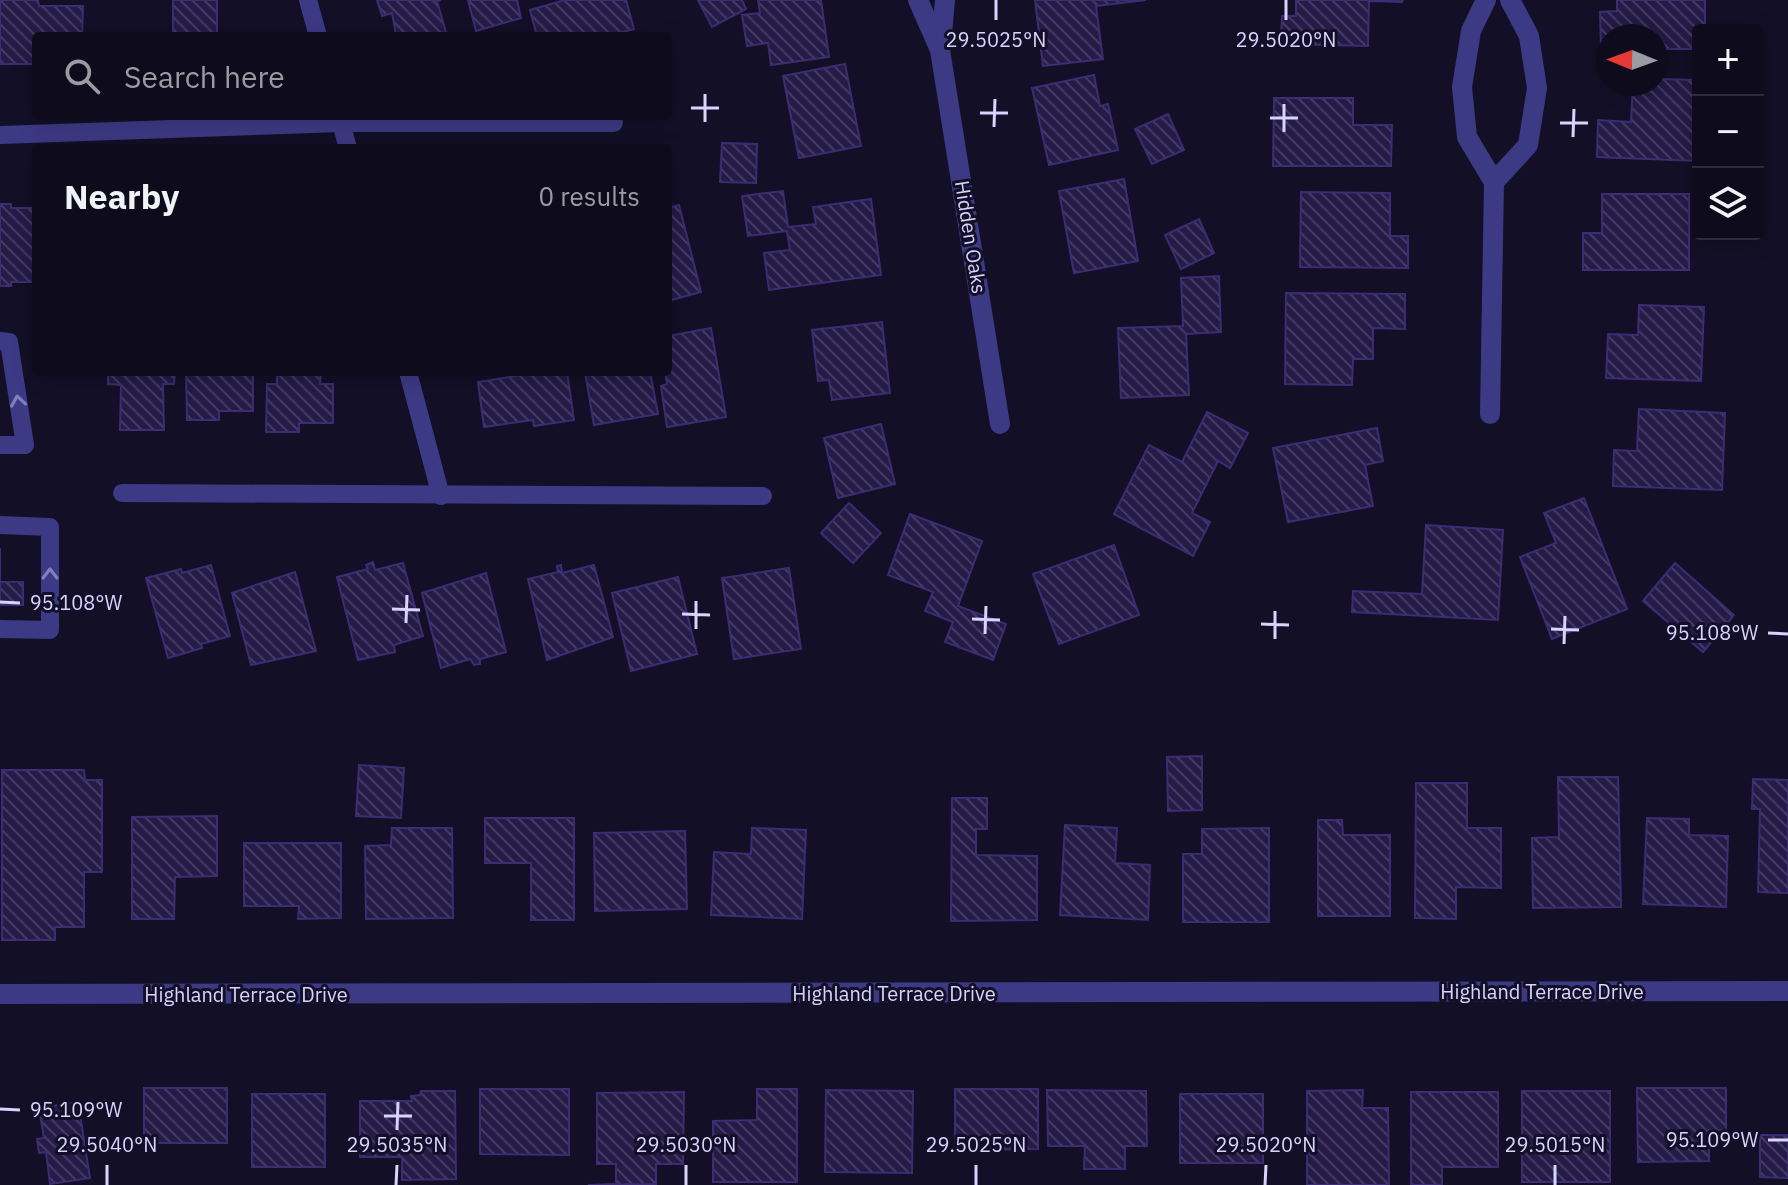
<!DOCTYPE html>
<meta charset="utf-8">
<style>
:root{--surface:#0e0b1c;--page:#171425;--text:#f1f3f6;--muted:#9b9ba3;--line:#2e2b3b}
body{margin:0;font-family:"IBM Plex Sans",sans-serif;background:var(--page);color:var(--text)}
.controls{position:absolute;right:24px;top:24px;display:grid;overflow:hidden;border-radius:8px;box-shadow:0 4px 20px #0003}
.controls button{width:72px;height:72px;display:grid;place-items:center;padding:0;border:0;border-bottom:2px solid var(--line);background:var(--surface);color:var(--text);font:40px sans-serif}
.compass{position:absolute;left:1596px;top:24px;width:72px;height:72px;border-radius:50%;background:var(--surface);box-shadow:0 4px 20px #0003;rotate:271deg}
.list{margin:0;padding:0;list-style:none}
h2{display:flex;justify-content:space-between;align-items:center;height:104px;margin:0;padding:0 32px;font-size:34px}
h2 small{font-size:26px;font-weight:400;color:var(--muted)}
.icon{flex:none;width:44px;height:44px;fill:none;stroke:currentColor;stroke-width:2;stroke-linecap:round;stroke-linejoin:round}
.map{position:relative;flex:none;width:1788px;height:1185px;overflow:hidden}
.search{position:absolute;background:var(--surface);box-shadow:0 4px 20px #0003;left:32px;top:32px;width:640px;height:88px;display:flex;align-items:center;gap:20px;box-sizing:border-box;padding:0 28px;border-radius:8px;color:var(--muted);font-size:30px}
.panel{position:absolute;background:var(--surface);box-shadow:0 4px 20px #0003;left:32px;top:144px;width:640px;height:232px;border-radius:8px}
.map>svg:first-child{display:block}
.building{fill:url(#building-back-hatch);stroke:#3b2d73;stroke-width:2}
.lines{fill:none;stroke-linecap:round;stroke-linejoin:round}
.lane{stroke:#3d3a85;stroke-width:18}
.street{stroke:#3d3a85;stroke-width:20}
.oneway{stroke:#837fbc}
.ticks{fill:none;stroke:#d9d4ff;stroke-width:3}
.labels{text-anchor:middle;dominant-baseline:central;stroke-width:6;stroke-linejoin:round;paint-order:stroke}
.street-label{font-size:20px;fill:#d9d4ff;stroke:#130f26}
.ticks-label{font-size:20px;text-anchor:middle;fill:#d9d4ff;stroke:#130f26;stroke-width:6;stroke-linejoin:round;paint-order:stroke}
</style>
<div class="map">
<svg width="1788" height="1185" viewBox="0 0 1788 1185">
<defs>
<pattern id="building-back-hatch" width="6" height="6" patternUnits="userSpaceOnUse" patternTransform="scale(2)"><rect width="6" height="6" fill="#241b47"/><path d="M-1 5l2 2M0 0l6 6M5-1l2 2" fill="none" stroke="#433b63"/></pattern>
</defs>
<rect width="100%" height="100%" fill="#130f26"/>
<g class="building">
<polygon points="0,0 38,0 39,6 83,6 82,36 36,36 36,64 0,64"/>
<rect x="173" y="0" width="44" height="36"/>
<polygon points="377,0 441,0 437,1 447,36 396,35 392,13 382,16"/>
<polygon points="468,0 517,0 521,18 476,31"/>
<polygon points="565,0 626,0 634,29 608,36 537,36 530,10"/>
<polygon points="698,0 742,0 746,9 712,27"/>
<polygon points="758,0 821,0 829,57 771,65 768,43 747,46 742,15 760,13"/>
<polygon points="1035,0 1146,0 1096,6 1103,59 1043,66"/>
<polygon points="1296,0 1403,0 1402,2 1369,1 1368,46 1281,44 1282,16 1296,16"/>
<polygon points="1617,0 1705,0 1705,30 1698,30 1698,49 1656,49 1656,36 1608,36 1608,50 1601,50 1600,12 1617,11"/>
<polygon points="845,64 861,146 799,158 783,76"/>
<polygon points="1094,75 1100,106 1108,104 1118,150 1049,165 1032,88"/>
<polygon points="1656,79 1698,80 1698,161 1597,157 1598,120 1631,122 1633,84 1656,84"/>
<polygon points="1274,98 1353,98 1353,125 1392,125 1391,166 1273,166"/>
<polygon points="1168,114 1184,150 1152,164 1135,129"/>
<polygon points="722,143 757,144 756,183 720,182"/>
<polygon points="1124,179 1138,261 1074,273 1059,191"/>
<polygon points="783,191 788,227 816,224 813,207 871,199 881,275 769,290 764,253 790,250 787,231 748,236 742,196"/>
<polygon points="1301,192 1390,193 1390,236 1408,236 1408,268 1300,267"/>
<polygon points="1602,194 1689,194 1689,270 1583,270 1583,233 1602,233"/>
<polygon points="0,204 11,204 11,208 36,208 36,282 11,282 11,286 0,286"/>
<polygon points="679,205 701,292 668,301 668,208"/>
<polygon points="1199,219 1214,253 1181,269 1165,235"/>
<polygon points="1219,276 1221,332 1186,334 1189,395 1121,398 1118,328 1183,326 1181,278"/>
<polygon points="1286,293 1405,294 1405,329 1373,328 1373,359 1353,359 1352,385 1285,384"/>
<polygon points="1639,305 1704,307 1701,381 1606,378 1608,334 1638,335"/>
<polygon points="882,322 890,393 832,400 829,380 818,381 812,330"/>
<polygon points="711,328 726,417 667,427 661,386 667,384 665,372 668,372 668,336"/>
<polygon points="108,372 175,372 174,384 163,384 164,430 120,430 121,385 108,384"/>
<polygon points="186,372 253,372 253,411 219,411 219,420 187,420"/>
<polygon points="277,372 321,372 320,384 333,384 333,423 299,423 299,432 266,432 267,384 277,384"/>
<polygon points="516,372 567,372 574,420 534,426 533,420 484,427 478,382 517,376"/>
<polygon points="585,372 650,372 658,414 594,425"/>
<polygon points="1639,409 1725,413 1722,490 1613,486 1614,450 1637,451"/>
<polygon points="1207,412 1248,433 1230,468 1218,461 1192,513 1210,522 1193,556 1114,514 1149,445 1182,462"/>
<polygon points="881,424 895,484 838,498 824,438"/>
<polygon points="1377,428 1383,461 1365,465 1373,506 1288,522 1273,448"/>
<polygon points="1584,498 1627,609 1552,639 1520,557 1556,543 1544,513"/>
<polygon points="849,503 881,533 853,563 821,533"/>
<polygon points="910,514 982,541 958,606 1006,624 993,660 945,642 953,622 925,611 933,592 888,575"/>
<polygon points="1426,525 1503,530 1498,620 1352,612 1353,591 1422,594"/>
<polygon points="1114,545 1139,615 1059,644 1033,574"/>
<polygon points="0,548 0,582 23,582 23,605 0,605"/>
<polygon points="373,562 375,570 403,563 423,636 394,645 395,652 358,660 337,577 368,569 366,565"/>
<polygon points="1675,563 1734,615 1703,652 1643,601"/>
<polygon points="211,565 230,636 201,644 202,648 168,658 146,578 181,569 182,573"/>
<polygon points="561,565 562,573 594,565 613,637 547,660 528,579 558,572 557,566"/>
<polygon points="789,568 801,649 734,659 722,578"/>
<polygon points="295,572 316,651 251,665 232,593"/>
<polygon points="486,573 506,652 480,659 480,664 474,665 470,659 441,668 422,593"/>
<polygon points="678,577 697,654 631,671 612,593"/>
<polygon points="1202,756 1202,810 1168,811 1167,757"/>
<polygon points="359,765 404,768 401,818 356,816"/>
<polygon points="2,770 84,770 85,780 102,780 102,872 84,872 84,927 55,927 55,940 2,940"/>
<polygon points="1558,777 1618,777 1621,907 1533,908 1532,838 1559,837"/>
<polygon points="1753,779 1788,780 1788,893 1758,892 1760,809 1752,809"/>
<polygon points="1416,783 1467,783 1467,828 1501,828 1501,888 1456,887 1456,919 1415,918"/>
<polygon points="952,798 987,798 987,829 976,829 976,855 1037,856 1037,920 951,921"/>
<polygon points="217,816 217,876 175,877 174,919 132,919 132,817"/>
<polygon points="485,818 574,818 574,920 531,920 531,863 485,863"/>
<polygon points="1647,818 1689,819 1689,835 1728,836 1726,907 1643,904"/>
<polygon points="1318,820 1342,820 1343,835 1390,835 1390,916 1318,916"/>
<polygon points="1065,825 1117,828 1115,863 1150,865 1148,920 1060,915"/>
<polygon points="392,828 452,828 453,918 366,919 365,846 391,845"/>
<polygon points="752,828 806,830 802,919 711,915 714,852 751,854"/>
<polygon points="1269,828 1269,922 1183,922 1183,854 1202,854 1202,829"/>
<polygon points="685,831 687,909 595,911 594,833"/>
<polygon points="244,843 341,843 341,918 298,919 299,906 244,906"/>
<rect x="144" y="1088" width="83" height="55"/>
<polygon points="1637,1088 1726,1088 1726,1130 1709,1130 1709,1161 1638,1162"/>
<polygon points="480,1089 569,1089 569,1155 480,1154"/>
<polygon points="757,1089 797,1089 797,1182 713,1182 713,1121 757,1120"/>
<polygon points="955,1089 1038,1089 1038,1149 955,1150"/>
<polygon points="826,1090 913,1091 912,1173 825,1172"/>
<polygon points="1047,1090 1146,1091 1147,1146 1125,1146 1125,1169 1084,1169 1085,1146 1048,1146"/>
<polygon points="1363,1090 1362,1108 1388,1108 1389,1185 1307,1185 1307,1091"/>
<polygon points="421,1091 455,1091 456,1179 402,1180 402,1157 360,1157 360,1101 412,1101 411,1096 420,1095"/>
<rect x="1522" y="1091" width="88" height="91"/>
<polygon points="684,1092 683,1164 656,1164 656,1184 588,1185 616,1184 616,1164 597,1164 597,1093"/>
<polygon points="1411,1092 1498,1092 1498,1167 1442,1167 1442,1185 1411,1185"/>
<rect x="252" y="1094" width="73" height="73"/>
<rect x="1180" y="1094" width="83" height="69"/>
<polygon points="78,1102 90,1178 50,1184 46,1152 39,1153 37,1139 44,1138 39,1108"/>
<polygon points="1760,1135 1788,1135 1788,1178 1760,1177"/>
</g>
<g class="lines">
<g class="lane">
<polyline points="308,0 318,36"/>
<polyline points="339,116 348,148"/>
<polyline points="0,135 341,123 614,123"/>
<polyline points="0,341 9,342 25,445 0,445"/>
<polyline points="408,372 441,496"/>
<polyline points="122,493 763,496"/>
<polyline points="0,525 50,527 50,630 0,629"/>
</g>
<g class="street">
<polyline points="918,0 940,50 1000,424"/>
<polyline points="1486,0 1471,31 1462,87 1467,137 1494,182 1490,414"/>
<polyline points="941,46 945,0"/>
<polyline points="1494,182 1528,145 1537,88 1529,36 1510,0"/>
<polyline points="0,994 1788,991"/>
</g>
</g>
<defs><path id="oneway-chevron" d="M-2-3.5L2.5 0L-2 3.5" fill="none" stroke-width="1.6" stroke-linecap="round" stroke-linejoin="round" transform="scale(2)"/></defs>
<g class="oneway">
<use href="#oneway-chevron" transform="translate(18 401) rotate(-99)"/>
<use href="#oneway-chevron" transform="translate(50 574) rotate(-90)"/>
</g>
<path class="ticks" d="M996,20V0M1286,20V0M691,108H719M980,113H1008M1270,118H1298M705,122V94M1560,123H1588M994,127L995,99M1284,132V104M1573,137L1574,109M0,602L20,603M392,609L420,610M682,614L710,615M972,619L1000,620M406,623L407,595M1261,624L1289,625M696,629V601M1551,629L1579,630M1768,633L1788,634M985,634L986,606M1275,639V611M1564,644L1565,616M0,1109L20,1110M384,1116H412M397,1130L398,1102M1768,1140H1788M107,1185V1165M396,1185L397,1165M686,1185V1165M976,1185V1165M1265,1185L1266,1165M1555,1185V1165"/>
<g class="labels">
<g class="street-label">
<text transform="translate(971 237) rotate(81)">Hidden Oaks</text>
<text x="1542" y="991">Highland Terrace Drive</text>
<text x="894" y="993">Highland Terrace Drive</text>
<text x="246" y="994">Highland Terrace Drive</text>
</g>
</g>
<g class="ticks-label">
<text x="996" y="47">29.5025°N</text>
<text x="1286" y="47">29.5020°N</text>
<text x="76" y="610">95.108°W</text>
<text x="1712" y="640">95.108°W</text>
<text x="76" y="1117">95.109°W</text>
<text x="1712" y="1147">95.109°W</text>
<text x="107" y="1152">29.5040°N</text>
<text x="397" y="1152">29.5035°N</text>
<text x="686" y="1152">29.5030°N</text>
<text x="976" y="1152">29.5025°N</text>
<text x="1266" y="1152">29.5020°N</text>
<text x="1555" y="1152">29.5015°N</text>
</g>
</svg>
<div class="controls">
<button>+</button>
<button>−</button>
<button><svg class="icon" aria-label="layers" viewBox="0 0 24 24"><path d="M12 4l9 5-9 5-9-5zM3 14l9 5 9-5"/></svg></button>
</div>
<svg class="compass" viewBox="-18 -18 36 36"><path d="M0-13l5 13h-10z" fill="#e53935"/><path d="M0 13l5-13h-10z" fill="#9b9ba3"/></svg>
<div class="search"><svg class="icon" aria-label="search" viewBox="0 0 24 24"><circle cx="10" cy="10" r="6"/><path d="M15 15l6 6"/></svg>Search here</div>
<section class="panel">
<h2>Nearby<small>0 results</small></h2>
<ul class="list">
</ul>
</section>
</div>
